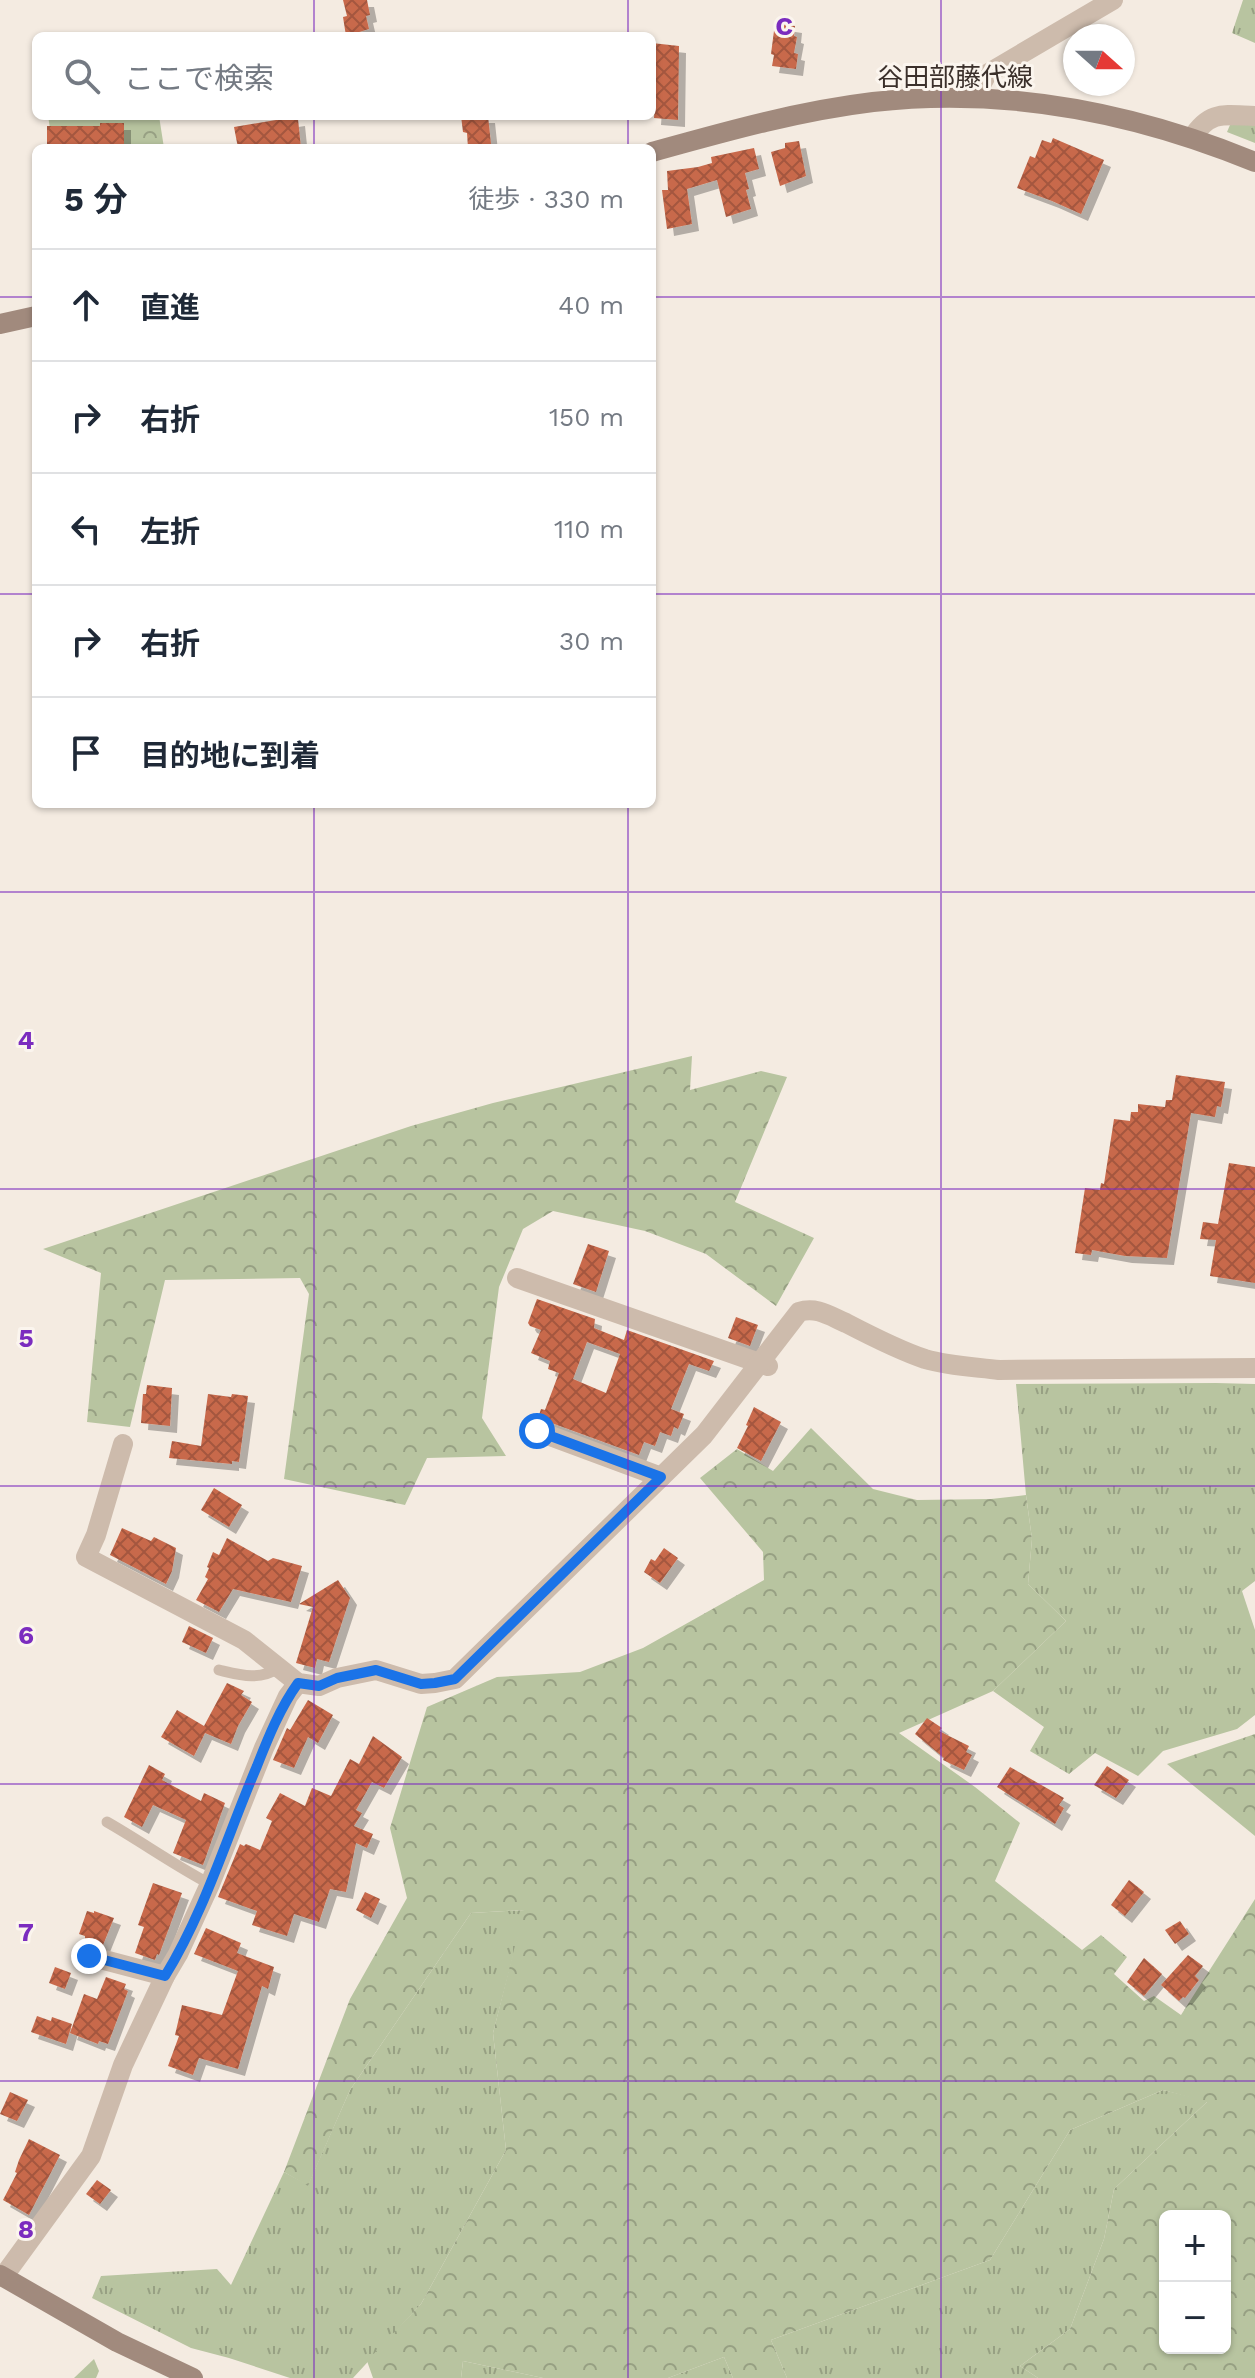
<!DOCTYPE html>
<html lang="ja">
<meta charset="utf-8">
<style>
:root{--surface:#fff;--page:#f2f2f3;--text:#1f2937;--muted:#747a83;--line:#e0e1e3}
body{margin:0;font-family:"Work Sans","Noto Sans JP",sans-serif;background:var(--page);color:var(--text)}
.controls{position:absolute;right:24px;bottom:24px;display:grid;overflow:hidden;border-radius:12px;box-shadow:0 2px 6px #0004}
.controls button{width:72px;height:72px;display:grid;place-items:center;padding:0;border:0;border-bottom:2px solid var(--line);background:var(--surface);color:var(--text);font:40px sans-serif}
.compass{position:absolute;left:1063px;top:24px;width:72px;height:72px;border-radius:50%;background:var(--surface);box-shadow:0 2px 6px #0004;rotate:111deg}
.stop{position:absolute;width:24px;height:24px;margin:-18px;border:6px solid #1a73e8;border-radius:50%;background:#fff}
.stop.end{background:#1a73e8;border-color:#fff;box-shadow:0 2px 8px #0008}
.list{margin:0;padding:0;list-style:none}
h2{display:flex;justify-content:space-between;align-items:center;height:104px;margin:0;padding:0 32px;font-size:34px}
h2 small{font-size:26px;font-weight:400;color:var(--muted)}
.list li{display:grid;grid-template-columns:52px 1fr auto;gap:24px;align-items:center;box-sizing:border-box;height:112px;padding:0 32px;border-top:2px solid var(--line)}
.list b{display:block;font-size:30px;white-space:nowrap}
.list em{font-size:26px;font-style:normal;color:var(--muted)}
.icon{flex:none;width:44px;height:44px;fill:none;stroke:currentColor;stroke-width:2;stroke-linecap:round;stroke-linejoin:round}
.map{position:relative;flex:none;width:1255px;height:2378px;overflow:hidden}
.search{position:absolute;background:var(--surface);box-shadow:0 2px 6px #0004;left:32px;top:32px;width:624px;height:88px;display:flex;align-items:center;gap:20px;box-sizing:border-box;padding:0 28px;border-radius:12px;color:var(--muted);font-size:30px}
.panel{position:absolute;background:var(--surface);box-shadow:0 2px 6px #0004;left:32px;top:144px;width:624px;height:664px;border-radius:12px}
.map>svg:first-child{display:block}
.grass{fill:url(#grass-tufts)}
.forest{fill:url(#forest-crowns);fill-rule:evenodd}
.building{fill:url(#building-cross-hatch);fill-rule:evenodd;filter:url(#shadow)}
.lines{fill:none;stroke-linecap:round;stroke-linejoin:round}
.lane{stroke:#cdbbac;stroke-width:11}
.street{stroke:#cdbbac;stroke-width:20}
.secondary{stroke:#a18a7d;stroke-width:20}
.route{stroke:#1a73e8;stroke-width:10}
.grid{fill:none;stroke:#7b2cbf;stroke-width:2;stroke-opacity:0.55}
.labels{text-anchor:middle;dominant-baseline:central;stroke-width:6;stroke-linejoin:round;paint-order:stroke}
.street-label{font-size:26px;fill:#3b302b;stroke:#fbf5ee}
.grid-label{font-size:26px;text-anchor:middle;font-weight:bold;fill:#7b2cbf;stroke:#fbf5ee;stroke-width:6;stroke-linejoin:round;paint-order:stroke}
</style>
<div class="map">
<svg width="1255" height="2378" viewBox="0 0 1255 2378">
<defs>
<pattern id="grass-tufts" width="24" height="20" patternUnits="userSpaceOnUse" patternTransform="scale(2)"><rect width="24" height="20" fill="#b8c4a0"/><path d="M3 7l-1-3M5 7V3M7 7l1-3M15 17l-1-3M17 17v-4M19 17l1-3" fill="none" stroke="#97a083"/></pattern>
<pattern id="forest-crowns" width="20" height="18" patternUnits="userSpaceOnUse" patternTransform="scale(2)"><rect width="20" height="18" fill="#b8c4a0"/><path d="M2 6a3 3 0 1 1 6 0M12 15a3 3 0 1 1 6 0" fill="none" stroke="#97a083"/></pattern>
<pattern id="building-cross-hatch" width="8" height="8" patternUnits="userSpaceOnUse" patternTransform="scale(2)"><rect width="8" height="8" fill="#c8694b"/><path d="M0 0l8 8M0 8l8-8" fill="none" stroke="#a4573f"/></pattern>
<filter id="shadow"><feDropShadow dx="7" dy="7" stdDeviation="0" flood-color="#0004"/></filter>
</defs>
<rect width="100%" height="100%" fill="#f4ebe1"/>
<g class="grass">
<polygon points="1243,0 1255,0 1255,43 1232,33"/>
<polygon points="1230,125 1255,125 1255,143 1227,132"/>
<polygon points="1216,1383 1255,1384 1255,1581 1242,1591 1255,1630 1255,1715 1237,1729 1163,1751 1138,1776 1095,1753 1069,1774 1030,1751 1044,1727 993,1691 1066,1621 1028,1584 1032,1539 1026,1495 1016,1384"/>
<polygon points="525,1910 493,2033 506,2150 421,2304 353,2378 290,2378 229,2358 191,2348 92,2298 101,2276 217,2269 231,2285 284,2172 308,2185 350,2090 471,1913"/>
<polygon points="1163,2090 1208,2101 1114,2189 1104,2239 1070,2329 1020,2366 1038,2378 787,2378 771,2340 990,2260 1070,2130"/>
<polygon points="724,2357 733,2378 668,2378"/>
<polygon points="463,2361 543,2378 461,2378"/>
</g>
<g class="forest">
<polygon points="48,116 159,116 164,148 53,148"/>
<polygon points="692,1056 690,1090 761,1071 787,1077 735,1202 814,1238 776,1306 706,1254 645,1231 553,1211 523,1229 499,1287 482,1418 506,1456 427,1458 405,1505 284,1479 309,1294 300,1278 165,1280 130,1427 87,1422 101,1273 43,1249 411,1126 493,1103"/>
<path d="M811,1428L873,1489L917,1500L991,1499L1026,1495L1032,1539L1028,1584L1066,1621L993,1691L899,1733L975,1787L1020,1823L995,1881L1082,1950L1101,1935L1127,1957L1114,1974L1144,2001L1154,1996L1181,2015L1255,1899V2378H1038L1020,2366L1070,2329L1104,2239L1114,2189L1207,2102L1163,2090L1070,2130L990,2260L771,2340L787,2378H733L724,2357L668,2378H543L463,2361L461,2378H373L367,2361L421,2304L506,2150L493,2033L524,1910L471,1913L350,2090L308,2186L284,2172L350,1999L407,1898L390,1828L427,1707L497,1677L580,1672L643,1648L764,1580L763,1552L700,1478L737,1449L773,1471ZM1165,2216H1225V2348H1165Z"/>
<polygon points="1255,1734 1255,1836 1167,1764"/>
<polygon points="94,2359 99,2371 96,2378 74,2378"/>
</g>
<g class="building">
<polygon points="343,0 367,0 370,15 366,16 369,29 346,36 343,17 347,16"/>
<polygon points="775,23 795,26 794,36 797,37 794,53 798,54 796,69 772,66 774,55 771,54"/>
<polygon points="652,43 679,46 678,120 654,118 656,89 652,89"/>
<polygon points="461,116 488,116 491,144 468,148 467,133 463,132"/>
<polygon points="288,118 291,120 298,119 301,148 238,148 234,127"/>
<polygon points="100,123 124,123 124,148 47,148 47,126 100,126"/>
<polygon points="1053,138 1104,160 1081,214 1052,201 1017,188 1030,156 1035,158 1042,140 1051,143"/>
<polygon points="799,141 806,176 780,186 771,152 785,148 785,143"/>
<polygon points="754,148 759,169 745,173 749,189 746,190 751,209 726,217 717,180 687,189 692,224 667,229 662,190 668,190 667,171 698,167 712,163 711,157"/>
<polygon points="1176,1075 1225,1082 1221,1107 1217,1106 1215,1117 1191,1113 1167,1258 1125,1256 1092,1250 1091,1255 1075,1253 1085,1188 1100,1190 1101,1183 1104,1184 1114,1119 1130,1121 1131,1112 1138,1112 1138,1104 1165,1107 1166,1100 1172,1100"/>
<polygon points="1229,1163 1255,1167 1255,1283 1210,1276 1216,1240 1200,1239 1203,1222 1218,1224"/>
<polygon points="588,1244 609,1251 596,1292 573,1284"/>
<path d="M537,1299L595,1319L594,1328L624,1340L627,1330L714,1361L709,1371L689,1364L671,1409L684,1414L678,1429L674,1427L671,1436L660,1432L655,1446L644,1442L639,1455L538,1418L541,1409L545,1410L559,1373L548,1369L550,1361L531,1353L541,1330L530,1326L528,1323ZM587,1342L620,1354L606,1393L573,1379Z"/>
<polygon points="736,1317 758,1325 750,1346 728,1338"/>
<polygon points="147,1385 172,1388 170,1426 141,1423 143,1394 146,1394"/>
<polygon points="208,1394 231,1397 232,1394 248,1396 239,1462 232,1461 232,1464 169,1458 172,1441 201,1446"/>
<polygon points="754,1407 781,1422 761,1461 737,1448 748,1426 746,1425"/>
<polygon points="214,1488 242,1505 229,1527 201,1510"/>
<polygon points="122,1528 151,1541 154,1537 176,1548 172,1571 166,1584 110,1555"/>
<polygon points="227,1538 268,1561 273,1558 302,1566 291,1602 233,1589 219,1612 196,1600 208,1579 205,1577 209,1568 207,1567 213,1552 219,1555"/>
<polygon points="664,1548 678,1558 660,1583 644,1572 651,1559 655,1561"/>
<polygon points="338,1580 350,1598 329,1662 317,1659 315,1668 296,1663 313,1607 299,1604"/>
<polygon points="189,1626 213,1638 206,1653 182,1642"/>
<polygon points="227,1683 244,1691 241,1695 252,1702 238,1726 231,1744 205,1733 194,1756 161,1737 177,1710 204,1726"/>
<polygon points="308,1700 333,1715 318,1743 308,1737 294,1768 273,1760 287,1728 290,1730"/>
<polygon points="927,1718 942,1728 939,1731 969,1746 966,1752 972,1755 964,1770 943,1760 944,1758 915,1734"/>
<polygon points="373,1736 402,1757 384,1788 372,1782 356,1810 362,1813 354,1826 373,1834 367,1848 356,1843 346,1892 330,1889 319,1922 294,1914 287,1936 252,1925 257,1911 218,1897 240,1844 244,1846 246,1844 260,1850 272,1821 266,1818 280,1793 305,1806 312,1788 331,1796 350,1759 359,1764"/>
<polygon points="149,1765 165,1774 162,1780 201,1801 204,1793 225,1803 203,1865 173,1853 186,1820 153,1805 142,1827 124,1817"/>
<polygon points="1107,1766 1129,1780 1116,1798 1094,1785"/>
<polygon points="1010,1767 1064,1798 1059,1805 1064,1808 1055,1824 997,1787"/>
<polygon points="1129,1880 1144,1892 1125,1916 1111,1905"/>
<polygon points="153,1883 182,1893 159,1955 157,1954 155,1960 135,1953 144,1927 138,1925"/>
<polygon points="365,1892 380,1899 371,1918 356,1910"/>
<polygon points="87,1911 94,1913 94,1911 114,1918 103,1945 89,1941 85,1939 85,1936 79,1934"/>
<polygon points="1180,1921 1189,1934 1175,1944 1165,1930"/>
<polygon points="206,1928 241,1943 237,1953 274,1967 268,1989 262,1986 238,2069 199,2058 193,2075 168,2066 179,2036 175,2035 182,2005 222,2015 238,1971 194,1954"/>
<polygon points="1188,1955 1203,1966 1195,1976 1199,1980 1185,1998 1183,1997 1179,2001 1161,1985"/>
<polygon points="1144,1958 1162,1974 1144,1996 1127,1982"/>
<polygon points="55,1967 71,1973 65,1989 49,1983"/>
<polygon points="106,1977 126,1984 124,1989 128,1991 108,2044 99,2041 98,2044 70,2033 84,1994 97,1999"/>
<polygon points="37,2016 51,2021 52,2017 72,2024 66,2044 31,2032"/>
<polygon points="10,2092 28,2100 17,2121 0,2114"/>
<polygon points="29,2139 60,2155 29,2215 3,2200 17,2173 15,2172 19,2160"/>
<polygon points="97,2180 111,2190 100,2204 86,2194"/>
</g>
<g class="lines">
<g class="lane">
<path d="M219,1670C240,1675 259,1681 279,1668"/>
<path d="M107,1822C142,1842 174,1865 210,1884"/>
</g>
<g class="street">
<polyline points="979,98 981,85 987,74 1113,0"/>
<path d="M1192,138C1210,110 1224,115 1255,116"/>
<polyline points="517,1278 768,1366"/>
<polyline points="537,1431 661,1477"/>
<path d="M123,1444L96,1535L86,1557L244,1640L298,1683L319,1686L337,1678L376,1670L421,1684L435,1683L455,1679L704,1435L799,1312C816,1306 830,1316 846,1323C871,1336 898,1350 925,1359C948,1366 975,1367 999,1370L1255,1368"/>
<polyline points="89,1956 165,1976"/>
<polyline points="3,2277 91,2156 123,2065 165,1976 178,1954 210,1884 264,1748 288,1696 298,1683"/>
</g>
<g class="secondary">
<path d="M652,152C724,132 798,111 873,102C1005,87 1133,112 1255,162"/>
<polyline points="0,324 36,316"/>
<polyline points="0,2275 117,2342 193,2378"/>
</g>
</g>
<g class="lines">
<path class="route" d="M89,1956L165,1976C205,1911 227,1836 257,1766C268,1738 280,1708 298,1683L319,1686L337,1678L376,1670L421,1684L435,1683L455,1679L661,1477L537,1431"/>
</g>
<path class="grid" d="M314,0V36M628,0V36M941,0V2378M314,116V148M628,116V148M0,297H36M652,297H1255M0,594H36M652,594H1255M314,804V2378M628,804V2378M0,892H1255M0,1189H1255M0,1486H1255M0,1784H1255M0,2081H1255"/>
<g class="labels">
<g class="street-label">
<text x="955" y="77">谷田部藤代線</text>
</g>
</g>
<g class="grid-label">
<text x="784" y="35">C</text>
<text x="26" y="1049">4</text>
<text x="26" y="1347">5</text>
<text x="26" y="1644">6</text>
<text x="26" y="1941">7</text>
<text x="26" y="2238">8</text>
</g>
</svg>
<div class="controls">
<button>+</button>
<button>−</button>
</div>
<svg class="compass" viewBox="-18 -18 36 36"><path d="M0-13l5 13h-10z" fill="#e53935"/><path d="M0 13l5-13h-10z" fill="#747a83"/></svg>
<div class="stop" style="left:537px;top:1431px"></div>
<div class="stop end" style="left:89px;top:1956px"></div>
<div class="search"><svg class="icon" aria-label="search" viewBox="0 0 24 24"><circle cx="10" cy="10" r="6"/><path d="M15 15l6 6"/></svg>ここで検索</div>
<section class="panel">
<h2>5 分<small>徒歩 · 330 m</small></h2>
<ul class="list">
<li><svg class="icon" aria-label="ahead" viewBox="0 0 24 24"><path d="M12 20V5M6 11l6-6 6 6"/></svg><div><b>直進</b></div><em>40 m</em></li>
<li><svg class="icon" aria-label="right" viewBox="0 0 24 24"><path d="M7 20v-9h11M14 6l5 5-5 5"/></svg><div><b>右折</b></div><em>150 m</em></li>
<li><svg class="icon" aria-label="left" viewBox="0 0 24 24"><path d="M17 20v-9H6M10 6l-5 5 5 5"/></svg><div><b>左折</b></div><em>110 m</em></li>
<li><svg class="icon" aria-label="right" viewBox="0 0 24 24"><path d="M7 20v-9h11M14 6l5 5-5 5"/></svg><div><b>右折</b></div><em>30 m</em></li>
<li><svg class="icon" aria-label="arrive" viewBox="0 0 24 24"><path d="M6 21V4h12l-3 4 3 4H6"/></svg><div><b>目的地に到着</b></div></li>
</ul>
</section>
</div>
